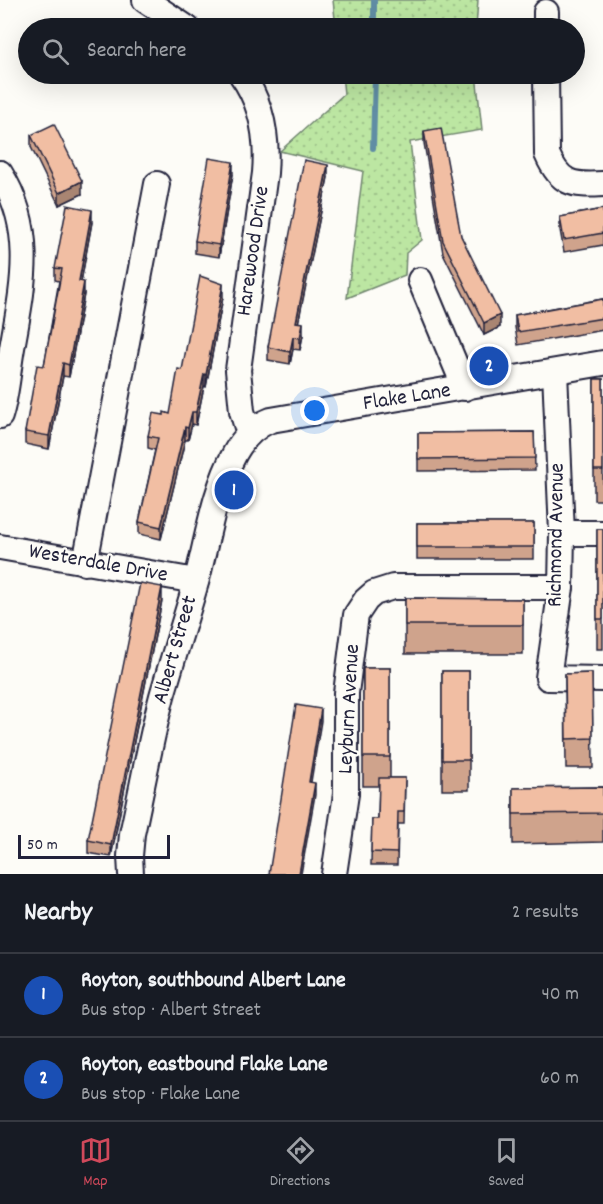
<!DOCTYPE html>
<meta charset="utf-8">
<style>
:root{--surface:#171b24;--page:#20242c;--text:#f1f3f6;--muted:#9ea1a6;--line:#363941;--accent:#d1495b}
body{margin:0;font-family:Dekko,sans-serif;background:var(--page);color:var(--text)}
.scale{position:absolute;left:18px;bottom:15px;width:152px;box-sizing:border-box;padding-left:6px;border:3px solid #22223b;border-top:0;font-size:16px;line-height:21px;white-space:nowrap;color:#22223b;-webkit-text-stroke:4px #fdfcf7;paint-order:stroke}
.you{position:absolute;left:315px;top:411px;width:21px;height:21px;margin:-15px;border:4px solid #fff;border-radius:50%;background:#1a73e8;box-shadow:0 0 0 9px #1a73e833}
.badge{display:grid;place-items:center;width:39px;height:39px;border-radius:50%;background:var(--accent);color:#fff;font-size:20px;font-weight:700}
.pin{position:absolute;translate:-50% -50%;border:3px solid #fff;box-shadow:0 2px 6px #0006}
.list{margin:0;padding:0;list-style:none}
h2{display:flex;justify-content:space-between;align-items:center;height:78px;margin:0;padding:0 24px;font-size:26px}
h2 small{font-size:20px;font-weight:400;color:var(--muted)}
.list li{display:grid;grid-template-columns:39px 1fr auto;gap:18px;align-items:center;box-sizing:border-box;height:84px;padding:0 24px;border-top:2px solid var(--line)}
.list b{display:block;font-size:22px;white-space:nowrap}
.list p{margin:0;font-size:20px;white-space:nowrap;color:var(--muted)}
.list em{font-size:20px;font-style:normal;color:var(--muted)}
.icon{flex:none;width:33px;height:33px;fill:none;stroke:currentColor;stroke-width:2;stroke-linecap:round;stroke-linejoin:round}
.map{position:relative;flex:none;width:603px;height:874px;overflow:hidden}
.search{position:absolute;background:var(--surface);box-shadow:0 6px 24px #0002;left:18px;right:18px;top:18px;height:66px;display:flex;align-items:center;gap:15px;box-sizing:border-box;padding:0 21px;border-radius:33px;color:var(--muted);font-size:22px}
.sheet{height:246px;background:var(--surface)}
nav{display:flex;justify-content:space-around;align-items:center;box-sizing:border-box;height:84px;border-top:2px solid var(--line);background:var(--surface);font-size:16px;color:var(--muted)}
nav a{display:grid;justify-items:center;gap:3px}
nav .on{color:var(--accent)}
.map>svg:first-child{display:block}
.grass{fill:url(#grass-dots);stroke:#6f846e;stroke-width:1.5}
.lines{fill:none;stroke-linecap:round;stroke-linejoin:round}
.stream{stroke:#608da4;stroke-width:6}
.minor-casing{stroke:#22223b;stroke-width:28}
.minor{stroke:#fdfcf7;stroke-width:24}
.wall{fill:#cfa38c;stroke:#22223b;stroke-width:1.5}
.shaded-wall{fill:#a98572;stroke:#22223b;stroke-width:1.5}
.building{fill:#f1bea3;stroke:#22223b;stroke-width:1.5}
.labels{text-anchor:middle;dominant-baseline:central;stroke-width:4.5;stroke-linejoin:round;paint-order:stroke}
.street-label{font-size:22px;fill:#22223b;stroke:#fdfcf7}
</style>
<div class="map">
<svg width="603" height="874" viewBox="0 0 603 874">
<defs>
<pattern id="grass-dots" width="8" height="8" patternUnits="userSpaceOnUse" patternTransform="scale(1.5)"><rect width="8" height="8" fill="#bce6a2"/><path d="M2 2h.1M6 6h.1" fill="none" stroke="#a1c58c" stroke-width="1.8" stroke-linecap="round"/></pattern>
</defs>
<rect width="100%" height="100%" fill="#fdfcf7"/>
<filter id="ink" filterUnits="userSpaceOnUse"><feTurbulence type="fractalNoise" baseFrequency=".0167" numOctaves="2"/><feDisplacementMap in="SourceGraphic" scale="12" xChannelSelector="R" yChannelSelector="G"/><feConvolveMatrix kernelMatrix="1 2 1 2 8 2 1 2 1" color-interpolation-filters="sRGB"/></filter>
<g filter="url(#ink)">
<g class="grass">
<polygon points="333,0 478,0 476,28 336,28"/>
<polygon points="342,74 476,74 482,130 410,142 422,240 406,253 405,275 347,298 363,171 280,151 344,94"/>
</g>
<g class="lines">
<g class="stream">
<polyline points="374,28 374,0"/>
<polyline points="373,148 375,74"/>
</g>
<g class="minor-casing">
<g id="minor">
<polyline points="145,0 187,28"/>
<polyline points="546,12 546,28"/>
<path d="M241,74C262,103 268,137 265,173L238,370L242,411L249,434"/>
<path d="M546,74L547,154C560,184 572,186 603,184"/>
<path d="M0,173C36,230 23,286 12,348C8,370 7,394 0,416"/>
<polyline points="420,280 465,388"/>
<polyline points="555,372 562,533 561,587 548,678 603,679"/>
<polyline points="562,533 603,533"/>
<polyline points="0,547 196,581"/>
<polyline points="85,563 157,184"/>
<path d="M131,874L130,856L132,834C142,789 150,742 162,696C173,657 186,618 197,579C208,537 214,491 235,453C244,437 255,426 271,420L603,363"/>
<polyline points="334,874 346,794 346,693 356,615 366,600 374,593 393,587 561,587"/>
</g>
</g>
<use href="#minor" class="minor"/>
</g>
<g class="wall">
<polygon points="424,131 461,236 500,327 484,335 443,253 424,143"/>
<polygon points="31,135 82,194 59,205 31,147"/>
<polygon points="233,174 219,257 195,253 195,241"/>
<polygon points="328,177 298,322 303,335 300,350 293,349 290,364 268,360 268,347"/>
<polygon points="603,209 603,245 564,252 560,230 560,217"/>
<polygon points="92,222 81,281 84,294 69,377 63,376 49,449 25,444 25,432 44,366 59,281 55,280 55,268"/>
<polygon points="223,297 206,387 204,386 196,425 192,424 188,440 185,440 161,539 139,534 139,522 155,450 148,448 148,436 164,415 170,414"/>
<polygon points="603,299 603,330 518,345 515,327 515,315"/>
<rect x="594" y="379" width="9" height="121"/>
<polygon points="534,432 535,470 418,471 418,433"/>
<rect x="417" y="523" width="117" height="36"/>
<rect x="597" y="529" width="6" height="120"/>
<polygon points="405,598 523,599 523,654 405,654"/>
<polygon points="162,600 111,857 88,853 88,840"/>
<polygon points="363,668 390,668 390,778 405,778 404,824 398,824 397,865 371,865 372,819 378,819 379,786 363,786"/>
<rect x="442" y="671" width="27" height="119"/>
<polygon points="592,673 593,768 566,768 565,674"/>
<polygon points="603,787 603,842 513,844 513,788"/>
</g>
<g class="shaded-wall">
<polygon points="233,162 233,174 219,257 219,245"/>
<polygon points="328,165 328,177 296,334 296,322"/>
<polygon points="82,181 82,194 59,205 59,193"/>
<polygon points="92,210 92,222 79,293 79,281"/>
<polygon points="84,282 84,294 69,377 69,365"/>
<polygon points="223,284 223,297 206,387 206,375"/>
<polygon points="500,315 500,327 484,335 484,323"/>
<polygon points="303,323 303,335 300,350 300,338"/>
<polygon points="293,337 293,349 290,364 290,352"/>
<polygon points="63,363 63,376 49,449 49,436"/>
<polygon points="204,374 204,386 196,425 196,412"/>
<polygon points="192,412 192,424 188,440 188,428"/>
<polygon points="185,427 185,440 161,539 161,527"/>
<polygon points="162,587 162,600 111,857 111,845"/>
<polygon points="321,709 321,721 309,794 309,782"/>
<polygon points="315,783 315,795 301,874 299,874"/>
</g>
<g class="building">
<polygon points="54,124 82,181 59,193 31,135"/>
<polygon points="441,128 461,236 500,315 484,323 443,241 424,131"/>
<polygon points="209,158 233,162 219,245 195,241"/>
<polygon points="304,160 328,165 296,322 303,323 300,338 293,337 290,352 268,347"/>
<polygon points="67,205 92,210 79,281 84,282 69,365 63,363 49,436 25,432 37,365 44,366 62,269 55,268"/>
<polygon points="603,209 603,233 564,240 560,217"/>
<polygon points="200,276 223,284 206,375 204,374 196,412 192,412 188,428 185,427 161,527 139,522 158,438 148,436 153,413 164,415 164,412 170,414 178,369 182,370"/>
<polygon points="603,299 603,318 518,332 515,315"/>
<rect x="594" y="379" width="9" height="91"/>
<polygon points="534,432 535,458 418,459 418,433"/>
<rect x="417" y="523" width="117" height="24"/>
<rect x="597" y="529" width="6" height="90"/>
<polygon points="140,583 162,587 111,845 88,840"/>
<polygon points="405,598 523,599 523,625 405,625"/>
<rect x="363" y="668" width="27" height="89"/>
<rect x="442" y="671" width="27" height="89"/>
<polygon points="592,673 593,738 566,739 565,674"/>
<polygon points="296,705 321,709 309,782 315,783 299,874 269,874"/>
<polygon points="379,778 405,778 404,812 398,812 397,853 371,852 372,819 378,819"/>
<polygon points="603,787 603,813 513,814 513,788"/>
</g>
</g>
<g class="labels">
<g class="street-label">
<text transform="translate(254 251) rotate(-82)">Harewood Drive</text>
<text transform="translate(407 398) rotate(-9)">Flake Lane</text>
<text transform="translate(557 535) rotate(-89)">Richmond Avenue</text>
<text transform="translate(98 564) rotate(10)">Westerdale Drive</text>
<text transform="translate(176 650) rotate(-74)">Albert Street</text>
<text transform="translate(350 709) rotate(-87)">Leyburn Avenue</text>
</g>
</g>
</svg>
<div class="scale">50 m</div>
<div class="you"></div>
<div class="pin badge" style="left:234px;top:490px;background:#1a4fb4">1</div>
<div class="pin badge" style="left:489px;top:366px;background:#1a4fb4">2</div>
<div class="search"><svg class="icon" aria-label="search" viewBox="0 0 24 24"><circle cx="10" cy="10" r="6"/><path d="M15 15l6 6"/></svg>Search here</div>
</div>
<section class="sheet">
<h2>Nearby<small>2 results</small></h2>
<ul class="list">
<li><span class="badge" style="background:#1a4fb4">1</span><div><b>Royton, southbound Albert Lane</b><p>Bus stop · Albert Street</p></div><em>40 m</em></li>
<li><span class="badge" style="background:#1a4fb4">2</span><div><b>Royton, eastbound Flake Lane</b><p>Bus stop · Flake Lane</p></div><em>60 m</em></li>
</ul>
</section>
<nav>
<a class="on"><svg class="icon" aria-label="map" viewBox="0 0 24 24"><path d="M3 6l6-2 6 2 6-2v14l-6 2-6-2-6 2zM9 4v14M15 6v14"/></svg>Map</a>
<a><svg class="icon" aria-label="directions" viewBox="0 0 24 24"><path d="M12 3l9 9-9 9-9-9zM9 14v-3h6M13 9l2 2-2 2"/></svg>Directions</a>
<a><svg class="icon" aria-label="saved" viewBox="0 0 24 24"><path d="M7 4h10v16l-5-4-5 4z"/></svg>Saved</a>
</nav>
